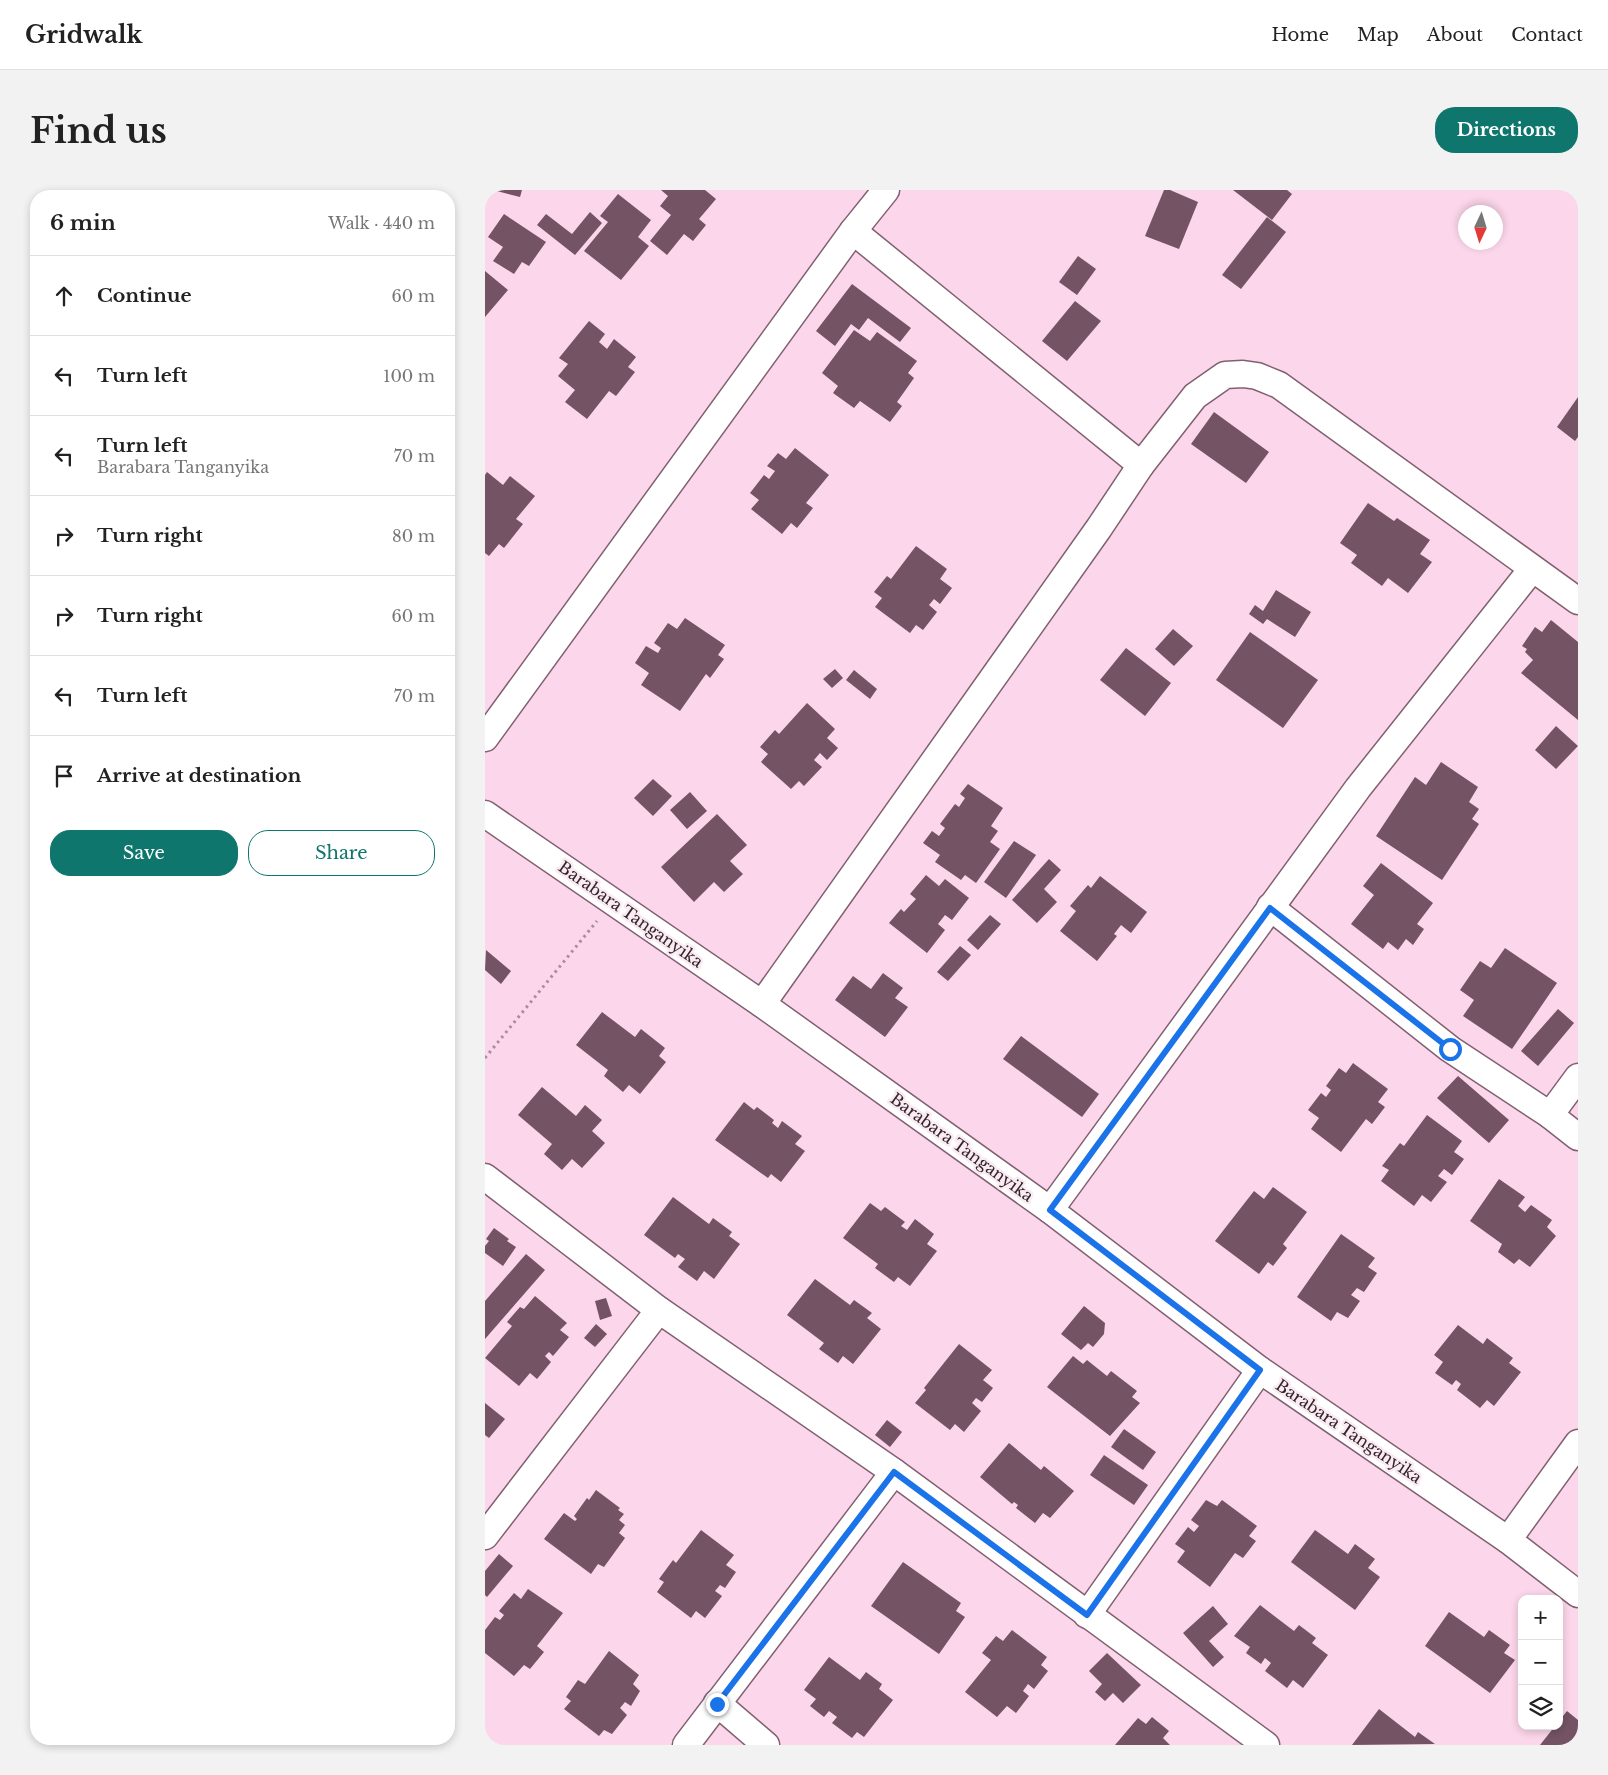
<!DOCTYPE html>
<meta charset="utf-8">
<style>
:root{--surface:#fff;--page:#f2f2f2;--text:#222;--muted:#767676;--line:#e0e0e0;--accent:#0f766e}
body{margin:0;font-family:"Libre Baskerville",serif;background:var(--page);color:var(--text)}
.controls{position:absolute;right:15px;bottom:15px;display:grid;overflow:hidden;border-radius:10px;box-shadow:0 2px 8px #0003}
.controls button{width:45px;height:45px;display:grid;place-items:center;padding:0;border:0;border-bottom:1px solid var(--line);background:var(--surface);color:var(--text);font:25px sans-serif}
.compass{position:absolute;left:973px;top:15px;width:45px;height:45px;border-radius:50%;background:var(--surface);box-shadow:0 2px 8px #0003;rotate:184deg}
.stop{position:absolute;width:15px;height:15px;margin:-11px;border:4px solid #1a73e8;border-radius:50%;background:#fff}
.stop.end{background:#1a73e8;border-color:#fff;box-shadow:0 1px 5px #0008}
.list{margin:0;padding:0;list-style:none}
h2{display:flex;justify-content:space-between;align-items:center;height:65px;margin:0;padding:0 20px;font-size:21px}
h2 small{font-size:16px;font-weight:400;color:var(--muted)}
.list li{display:grid;grid-template-columns:32px 1fr auto;gap:15px;align-items:center;box-sizing:border-box;height:80px;padding:0 20px;border-top:1px solid var(--line)}
.list b{display:block;font-size:19px;white-space:nowrap}
.list p{margin:0;font-size:16px;white-space:nowrap;color:var(--muted)}
.list em{font-size:16px;font-style:normal;color:var(--muted)}
.actions{display:flex;gap:10px;padding:15px 20px}
.actions a{flex:1;padding:11px 0;border:1px solid var(--accent);border-radius:20px;text-align:center;font-size:18px;color:var(--accent)}
.actions .main{background:var(--accent);color:#fff}
.icon{flex:none;width:28px;height:28px;fill:none;stroke:currentColor;stroke-width:2;stroke-linecap:round;stroke-linejoin:round}
.map{position:relative;flex:none;width:1093px;height:1555px;overflow:hidden;border-radius:20px}
header{display:flex;align-items:center;gap:30px;box-sizing:border-box;height:70px;padding:0 25px;background:var(--surface);border-bottom:1px solid var(--line)}
header strong{font-size:24px}
nav{display:flex;gap:28px;margin-inline-start:auto;font-size:18px}
.intro{display:flex;align-items:center;justify-content:space-between;box-sizing:border-box;height:120px;padding:0 30px}
h1{margin:0;font-size:35px}
.button{padding:12px 22px;border-radius:20px;background:var(--accent);color:#fff;font-size:18px;font-weight:700}
main{display:flex;gap:30px;padding:0 30px}
aside{flex:1;background:var(--surface);border-radius:20px;box-shadow:0 2px 8px #0003}
.map>svg:first-child{display:block}
.building{fill:#735364}
.lines{fill:none;stroke-linecap:round;stroke-linejoin:round}
.street-casing{stroke:#816071;stroke-width:29}
.path{stroke:#a98d9c;stroke-width:3;stroke-dasharray:2.5 4;stroke-linecap:butt}
.street{stroke:#fff;stroke-width:26}
.route{stroke:#1a73e8;stroke-width:6}
.labels{text-anchor:middle;dominant-baseline:central;stroke-width:5;stroke-linejoin:round;paint-order:stroke}
.street-label{font-size:16px;fill:#33252c;stroke:#faebf2}
</style>
<header>
<strong>Gridwalk</strong>
<nav><a>Home</a><a>Map</a><a>About</a><a>Contact</a></nav>
</header>
<div class="intro"><h1>Find us</h1><a class="button">Directions</a></div>
<main>
<aside>
<h2>6 min<small>Walk · 440 m</small></h2>
<ul class="list">
<li><svg class="icon" aria-label="ahead" viewBox="0 0 24 24"><path d="M12 20V5M6 11l6-6 6 6"/></svg><div><b>Continue</b></div><em>60 m</em></li>
<li><svg class="icon" aria-label="left" viewBox="0 0 24 24"><path d="M17 20v-9H6M10 6l-5 5 5 5"/></svg><div><b>Turn left</b></div><em>100 m</em></li>
<li><svg class="icon" aria-label="left" viewBox="0 0 24 24"><path d="M17 20v-9H6M10 6l-5 5 5 5"/></svg><div><b>Turn left</b><p>Barabara Tanganyika</p></div><em>70 m</em></li>
<li><svg class="icon" aria-label="right" viewBox="0 0 24 24"><path d="M7 20v-9h11M14 6l5 5-5 5"/></svg><div><b>Turn right</b></div><em>80 m</em></li>
<li><svg class="icon" aria-label="right" viewBox="0 0 24 24"><path d="M7 20v-9h11M14 6l5 5-5 5"/></svg><div><b>Turn right</b></div><em>60 m</em></li>
<li><svg class="icon" aria-label="left" viewBox="0 0 24 24"><path d="M17 20v-9H6M10 6l-5 5 5 5"/></svg><div><b>Turn left</b></div><em>70 m</em></li>
<li><svg class="icon" aria-label="arrive" viewBox="0 0 24 24"><path d="M6 21V4h12l-3 4 3 4H6"/></svg><div><b>Arrive at destination</b></div></li>
</ul>
<div class="actions"><a class="main">Save</a><a>Share</a></div>
</aside>
<div class="map">
<svg width="1093" height="1555" viewBox="0 0 1093 1555">
<rect width="100%" height="100%" fill="#fcd6ea"/>
<g class="building">
<polygon points="8,0 37,0 35,7"/>
<polygon points="176,0 220,0 231,9 214,29 221,35 208,51 199,44 182,65 165,51 186,25 175,16 183,6"/>
<polygon points="679,0 685,0 713,12 694,59 660,46"/>
<polygon points="748,0 802,0 807,4 787,30"/>
<polygon points="133,4 166,30 153,47 164,56 136,90 99,61 123,32 115,26"/>
<polygon points="105,22 117,33 90,65 52,35 61,24 87,44"/>
<polygon points="19,24 61,52 44,76 37,72 29,84 8,71 18,57 3,47"/>
<polygon points="782,27 801,42 756,99 737,85"/>
<polygon points="593,66 611,79 592,105 574,92"/>
<polygon points="0,81 23,100 0,127"/>
<polygon points="367,94 426,138 415,152 383,128 374,140 366,134 350,156 331,141"/>
<polygon points="590,111 616,131 582,171 557,151"/>
<polygon points="104,131 120,144 114,152 122,159 129,149 151,167 143,177 150,182 131,206 124,201 102,229 80,212 90,200 73,186 83,174 74,168"/>
<polygon points="369,140 385,151 392,142 432,171 423,183 429,188 412,212 417,216 405,232 375,211 369,218 348,203 353,196 337,183"/>
<polygon points="1093,207 1093,247 1090,251 1072,237"/>
<polygon points="729,222 784,262 761,293 706,254"/>
<polygon points="310,258 344,285 321,313 328,318 312,338 306,333 297,344 266,319 274,310 265,303 279,285 284,289 290,281 282,276 293,263 301,269"/>
<polygon points="2,282 18,295 25,286 50,306 31,329 38,334 19,358 14,354 4,366 0,363 0,285"/>
<polygon points="883,313 909,331 912,328 945,350 935,364 947,372 923,403 903,388 897,396 866,373 872,365 855,353"/>
<polygon points="431,356 462,379 455,389 467,398 455,414 449,409 444,415 452,422 438,440 431,435 425,443 390,417 397,408 389,402 402,386 406,389"/>
<polygon points="791,400 826,422 810,447 782,429 778,434 764,424 770,415 778,421"/>
<polygon points="200,428 240,455 233,465 239,469 225,488 221,484 195,521 156,495 164,483 150,473 161,456 173,463 176,458 169,453 183,433 192,439"/>
<polygon points="1066,430 1093,452 1093,530 1036,483 1048,470 1040,462 1042,459 1037,456 1050,437 1057,442"/>
<polygon points="688,439 708,456 689,476 670,459"/>
<polygon points="765,442 833,490 798,538 731,490"/>
<polygon points="641,458 686,493 660,526 615,490"/>
<polygon points="350,479 358,488 347,498 338,489"/>
<polygon points="369,480 392,499 385,509 361,490"/>
<polygon points="322,513 350,539 342,548 353,558 342,570 335,563 329,570 337,577 319,596 314,591 306,599 276,572 283,564 275,557 290,540 294,544"/>
<polygon points="1071,536 1093,556 1071,579 1050,560"/>
<polygon points="956,572 993,597 984,612 994,619 987,629 994,634 957,690 891,646 930,587 941,595"/>
<polygon points="168,589 187,606 168,626 149,608"/>
<polygon points="483,594 518,618 506,636 513,641 505,652 515,659 491,693 480,685 476,690 450,672 455,665 438,653 447,641 454,646 460,638 455,634 470,614 474,617 480,608 475,604"/>
<polygon points="205,602 222,621 202,639 185,620"/>
<polygon points="232,624 262,655 245,671 258,684 239,702 229,692 209,712 176,677"/>
<polygon points="529,651 551,665 521,708 499,692"/>
<polygon points="564,669 576,680 559,699 572,712 552,733 527,710"/>
<polygon points="896,673 948,713 932,734 939,739 928,755 921,749 913,760 903,752 898,759 866,734 889,705 878,696"/>
<polygon points="441,685 454,696 460,689 484,708 467,730 460,725 453,734 460,740 442,763 404,733 416,719 419,722 431,709 425,704"/>
<polygon points="615,686 662,722 646,743 636,735 629,744 632,746 612,771 575,741 591,721 585,716 603,695 606,698"/>
<polygon points="505,725 516,734 493,760 482,750"/>
<polygon points="475,756 486,765 463,791 452,782"/>
<polygon points="1020,758 1072,793 1027,859 978,826 989,810 975,800 995,771 1006,778"/>
<polygon points="1,760 26,781 16,794 0,780"/>
<polygon points="398,783 418,798 410,808 423,817 400,847 350,810 368,786 386,799"/>
<polygon points="1073,819 1089,833 1053,876 1036,861"/>
<polygon points="117,822 150,847 156,839 180,858 174,866 181,872 155,904 144,895 138,902 119,886 123,880 91,855"/>
<polygon points="536,846 614,904 597,927 518,869"/>
<polygon points="868,873 903,899 893,912 900,917 887,934 881,929 856,962 826,939 834,928 823,920 836,903 841,907 846,900 841,896 854,878 861,883"/>
<polygon points="973,886 1024,930 1004,953 952,908"/>
<polygon points="57,897 91,926 100,915 117,930 107,941 120,953 97,978 87,969 77,980 59,964 67,954 33,925"/>
<polygon points="259,912 269,920 272,917 289,930 287,933 293,938 297,931 317,946 310,954 320,961 296,992 286,984 283,988 230,950"/>
<polygon points="942,925 977,951 969,962 979,969 967,985 959,979 953,986 962,992 946,1012 937,1005 929,1016 896,991 904,980 897,976 915,953 919,956"/>
<polygon points="1014,989 1040,1007 1033,1016 1040,1022 1046,1015 1067,1030 1062,1037 1071,1046 1045,1077 1034,1069 1029,1074 1013,1062 1017,1054 985,1031"/>
<polygon points="788,997 822,1022 798,1054 802,1058 788,1076 783,1072 774,1084 730,1051 769,1001 779,1009"/>
<polygon points="188,1007 224,1034 228,1028 247,1042 244,1046 255,1054 229,1089 219,1081 212,1091 193,1077 200,1069 193,1064 190,1068 159,1045"/>
<polygon points="385,1013 396,1021 400,1017 420,1032 416,1036 422,1040 430,1029 449,1044 442,1054 452,1061 425,1096 413,1087 409,1092 390,1078 393,1074 358,1048"/>
<polygon points="9,1038 24,1049 22,1051 31,1057 18,1076 0,1063 0,1056 4,1051 1,1049"/>
<polygon points="856,1044 890,1068 883,1077 892,1083 879,1102 872,1098 866,1105 875,1111 863,1128 852,1122 846,1131 812,1107"/>
<polygon points="41,1064 60,1080 0,1149 0,1111"/>
<polygon points="330,1089 365,1115 369,1110 387,1123 382,1128 396,1139 368,1174 358,1166 353,1173 334,1159 339,1153 302,1125"/>
<polygon points="50,1106 82,1133 75,1140 84,1147 68,1166 64,1162 60,1166 66,1172 52,1189 45,1183 34,1196 0,1168 27,1136 22,1132 35,1117 39,1119"/>
<polygon points="121,1108 127,1126 115,1130 110,1111"/>
<polygon points="599,1116 620,1133 619,1144 608,1157 603,1153 596,1160 576,1144"/>
<polygon points="111,1134 122,1144 110,1157 99,1148"/>
<polygon points="973,1135 998,1154 1002,1148 1028,1168 1024,1173 1036,1182 1009,1216 1002,1210 995,1218 972,1200 976,1194 971,1190 967,1195 950,1183 958,1172 949,1165"/>
<polygon points="474,1154 507,1180 498,1190 508,1198 497,1212 491,1208 487,1213 496,1221 479,1242 470,1234 465,1240 430,1213 441,1200 439,1198"/>
<polygon points="588,1166 598,1174 602,1170 622,1186 626,1181 652,1201 647,1207 655,1213 625,1246 562,1197"/>
<polygon points="0,1213 20,1229 4,1248 0,1245"/>
<polygon points="402,1230 417,1242 405,1257 390,1245"/>
<polygon points="639,1239 671,1262 658,1280 626,1257"/>
<polygon points="524,1253 556,1280 559,1276 589,1301 565,1328 558,1323 550,1333 531,1318 533,1315 529,1312 527,1314 495,1287"/>
<polygon points="619,1265 663,1295 649,1315 605,1285"/>
<polygon points="111,1300 135,1318 133,1320 139,1324 134,1330 140,1335 134,1343 140,1348 119,1377 113,1374 106,1384 59,1349 79,1323 90,1331 92,1329 89,1326 102,1308 104,1310"/>
<polygon points="721,1310 732,1316 737,1310 772,1336 764,1346 771,1351 758,1368 750,1363 725,1397 692,1372 700,1361 690,1354 703,1337 709,1342 714,1336 706,1330"/>
<polygon points="216,1340 249,1365 241,1375 251,1382 240,1398 235,1395 230,1401 237,1406 220,1428 211,1421 206,1428 172,1402 179,1392 174,1389 188,1370 191,1373"/>
<polygon points="830,1340 863,1364 870,1354 890,1369 883,1378 895,1387 870,1420 806,1372"/>
<polygon points="14,1364 28,1376 2,1407 0,1405 0,1381"/>
<polygon points="418,1372 476,1413 471,1421 480,1427 454,1464 386,1416"/>
<polygon points="43,1399 78,1423 52,1456 59,1462 45,1479 39,1475 29,1486 0,1463 0,1440 10,1427 15,1430 19,1425 14,1421 29,1403 36,1409"/>
<polygon points="775,1415 809,1441 814,1435 831,1448 827,1453 843,1465 818,1498 808,1490 802,1498 780,1481 786,1473 780,1468 776,1474 761,1463 765,1457 749,1446"/>
<polygon points="728,1416 743,1434 724,1451 739,1467 728,1477 698,1443"/>
<polygon points="964,1422 999,1447 1004,1440 1025,1455 1019,1463 1030,1470 1005,1503 940,1456"/>
<polygon points="527,1440 562,1467 556,1475 563,1481 549,1499 543,1494 538,1501 544,1506 531,1523 522,1516 512,1527 480,1502 506,1470 497,1463 511,1446 518,1451"/>
<polygon points="124,1461 154,1485 148,1494 155,1501 146,1516 140,1512 135,1518 142,1525 127,1544 119,1540 114,1546 79,1519 86,1511 81,1507 93,1490 100,1494"/>
<polygon points="622,1463 656,1495 638,1513 628,1503 620,1511 610,1502 617,1494 604,1481"/>
<polygon points="344,1467 375,1490 381,1482 397,1494 394,1499 408,1510 379,1547 372,1542 367,1548 347,1533 352,1527 344,1521 339,1527 325,1516 331,1509 319,1500"/>
<polygon points="894,1519 930,1547 933,1542 950,1554 867,1555"/>
<polygon points="1082,1521 1093,1530 1093,1555 1055,1555 1070,1536 1074,1536 1074,1531"/>
<polygon points="667,1527 684,1541 678,1548 685,1555 630,1555 653,1528 661,1534"/>
</g>
<g class="lines">
<g class="street-casing">
<g id="street">
<polyline points="368,41 656,275"/>
<polyline points="0,548 368,41 401,0"/>
<polyline points="0,624 277,814 565,1020 775,1180 1023,1350 1093,1404"/>
<polyline points="785,717 965,859 1065,925 1093,947"/>
<polyline points="277,814 614,338 656,275 710,206 740,185 758,184 772,186 794,195 1093,411"/>
<polyline points="1065,925 1093,887"/>
<polyline points="0,987 174,1120 409,1282 781,1555"/>
<polyline points="565,1020 873,598 1047,379"/>
<polyline points="0,1346 174,1120"/>
<polyline points="1023,1350 1093,1253"/>
<polyline points="602,1425 775,1180"/>
<polyline points="232,1513 281,1555"/>
<polyline points="201,1555 409,1282"/>
</g>
</g>
<polyline class="path" points="0,868 112,731"/>
<use href="#street" class="street"/>
</g>
<g class="lines">
<polyline class="route" points="232,1514 409,1282 602,1425 775,1180 565,1020 785,718 965,859"/>
</g>
<g class="labels">
<g class="street-label">
<text transform="translate(146 724) rotate(35)">Barabara Tanganyika</text>
<text transform="translate(477 957) rotate(36)">Barabara Tanganyika</text>
<text transform="translate(864 1241) rotate(34)">Barabara Tanganyika</text>
</g>
</g>
</svg>
<div class="controls">
<button>+</button>
<button>−</button>
<button><svg class="icon" aria-label="layers" viewBox="0 0 24 24"><path d="M12 4l9 5-9 5-9-5zM3 14l9 5 9-5"/></svg></button>
</div>
<svg class="compass" viewBox="-18 -18 36 36"><path d="M0-13l5 13h-10z" fill="#e53935"/><path d="M0 13l5-13h-10z" fill="#767676"/></svg>
<div class="stop" style="left:965px;top:859px"></div>
<div class="stop end" style="left:232px;top:1514px"></div>
</div>
</main>
